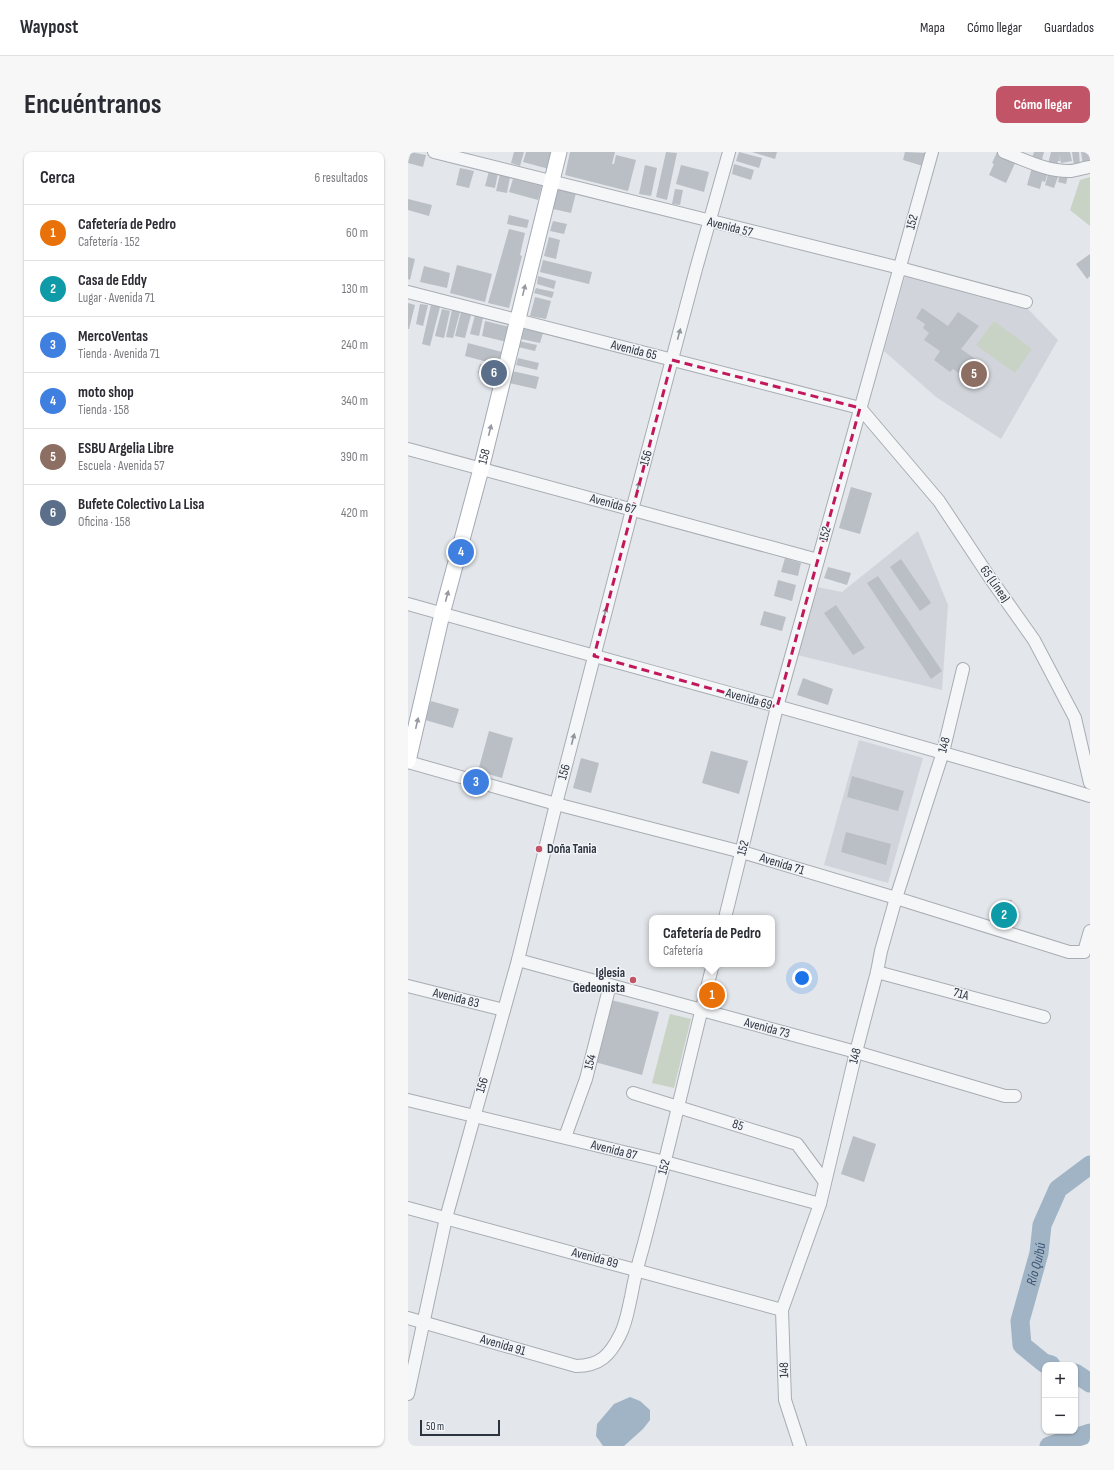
<!DOCTYPE html>
<html lang="es">
<meta charset="utf-8">
<style>
:root{--surface:#fff;--page:#f7f7f7;--text:#2b2b33;--muted:#7c7c81;--line:#e1e1e2;--accent:#c25468}
body{margin:0;font-family:"Sofia Sans Condensed",sans-serif;background:var(--page);color:var(--text)}
.controls{position:absolute;right:12px;bottom:12px;display:grid;overflow:hidden;border-radius:8px;box-shadow:0 1px 3px #0004}
.controls button{width:36px;height:36px;display:grid;place-items:center;padding:0;border:0;border-bottom:1px solid var(--line);background:var(--surface);color:var(--text);font:20px sans-serif}
.scale{position:absolute;left:12px;bottom:10px;width:80px;box-sizing:border-box;padding-left:4px;border:2px solid #2c3440;border-top:0;font-size:11px;line-height:14px;white-space:nowrap;color:#2c3440;-webkit-text-stroke:3px #f2f4f7;paint-order:stroke}
.you{position:absolute;left:394px;top:826px;width:14px;height:14px;margin:-10px;border:3px solid #fff;border-radius:50%;background:#1a73e8;box-shadow:0 0 0 6px #1a73e833}
.badge{display:grid;place-items:center;width:26px;height:26px;border-radius:50%;background:var(--accent);color:#fff;font-size:13px;font-weight:700}
.pin{position:absolute;translate:-50% -50%;border:2px solid #fff;box-shadow:0 1px 4px #0006}
.popup{position:absolute;left:241px;top:763px;width:126px;height:52px;box-sizing:border-box;display:grid;place-content:center;border-radius:8px;background:var(--surface);filter:drop-shadow(0 1px 3px #0005);font-size:13px;white-space:nowrap;color:var(--muted)}
.popup b{font-size:15px;color:var(--text)}
.popup::after{content:'';position:absolute;left:50%;top:100%;margin-left:-8px;border:8px solid transparent;border-top-color:var(--surface)}
.list{margin:0;padding:0;list-style:none}
h2{display:flex;justify-content:space-between;align-items:center;height:52px;margin:0;padding:0 16px;font-size:17px}
h2 small{font-size:13px;font-weight:400;color:var(--muted)}
.list li{display:grid;grid-template-columns:26px 1fr auto;gap:12px;align-items:center;box-sizing:border-box;height:56px;padding:0 16px;border-top:1px solid var(--line)}
.list b{display:block;font-size:15px;white-space:nowrap}
.list p{margin:0;font-size:13px;white-space:nowrap;color:var(--muted)}
.list em{font-size:13px;font-style:normal;color:var(--muted)}
.map{position:relative;flex:none;width:682px;height:1294px;overflow:hidden;border-radius:8px}
header{display:flex;align-items:center;gap:24px;box-sizing:border-box;height:56px;padding:0 20px;background:var(--surface);border-bottom:1px solid var(--line)}
header strong{font-size:19px}
nav{display:flex;gap:22px;margin-inline-start:auto;font-size:14px}
.intro{display:flex;align-items:center;justify-content:space-between;box-sizing:border-box;height:96px;padding:0 24px}
h1{margin:0;font-size:28px}
.button{padding:10px 18px;border-radius:8px;background:var(--accent);color:#fff;font-size:14px;font-weight:700}
main{display:flex;gap:24px;padding:0 24px}
aside{flex:1;background:var(--surface);border-radius:8px;box-shadow:0 1px 3px #0004}
.map>svg:first-child{display:block}
.built{fill:#d1d5db}
.green{fill:#c9d3c5}
.water{fill:#a1b4c6}
.lines{fill:none;stroke-linecap:round;stroke-linejoin:round}
.stream{stroke:#a1b4c6;stroke-width:3}
.river{stroke:#a1b4c6;stroke-width:19}
.building{fill:#babfc6}
.minor-casing{stroke:#a8adb4;stroke-width:14}
.major-casing{stroke:#a3aab4;stroke-width:17}
.minor{stroke:#f5f6f8;stroke-width:12}
.major{stroke:#fff;stroke-width:15}
.oneway{fill:#969aa0}
.oneway2{fill:#90959c}
.marked{fill:none;stroke:#c2185b;stroke-width:3;stroke-dasharray:8 5;stroke-linejoin:round}
.poi-dot{fill:#c25468;stroke:#f2f4f7;stroke-width:1.5}
.labels{text-anchor:middle;dominant-baseline:central;stroke-width:3;stroke-linejoin:round;paint-order:stroke}
.street-label{font-size:13px;fill:#2c3440;stroke:#f2f4f7}
.poi-label{font-size:13px;font-weight:bold;fill:#2c3440;stroke:#f2f4f7;text-anchor:start}
.water-label{font-size:14px;font-style:italic;fill:#3a5470;stroke:#f2f4f7}
</style>
<header>
<strong>Waypost</strong>
<nav><a>Mapa</a><a>Cómo llegar</a><a>Guardados</a></nav>
</header>
<div class="intro"><h1>Encuéntranos</h1><a class="button">Cómo llegar</a></div>
<main>
<aside>
<h2>Cerca<small>6 resultados</small></h2>
<ul class="list">
<li><span class="badge" style="background:#e8710a">1</span><div><b>Cafetería de Pedro</b><p>Cafetería · 152</p></div><em>60 m</em></li>
<li><span class="badge" style="background:#0f9aa8">2</span><div><b>Casa de Eddy</b><p>Lugar · Avenida 71</p></div><em>130 m</em></li>
<li><span class="badge" style="background:#3f7fe0">3</span><div><b>MercoVentas</b><p>Tienda · Avenida 71</p></div><em>240 m</em></li>
<li><span class="badge" style="background:#3f7fe0">4</span><div><b>moto shop</b><p>Tienda · 158</p></div><em>340 m</em></li>
<li><span class="badge" style="background:#8d6e63">5</span><div><b>ESBU Argelia Libre</b><p>Escuela · Avenida 57</p></div><em>390 m</em></li>
<li><span class="badge" style="background:#5c6f8a">6</span><div><b>Bufete Colectivo La Lisa</b><p>Oficina · 158</p></div><em>420 m</em></li>
</ul>
</aside>
<div class="map">
<svg width="682" height="1294" viewBox="0 0 682 1294">
<rect width="100%" height="100%" fill="#e3e6ea"/>
<g class="built">
<polygon points="497,124 620,157 650,188 593,287 528,245 476,199"/>
<polygon points="510,379 540,453 534,538 389,503 409,435 434,440"/>
<polygon points="451,588 515,606 480,731 416,713"/>
</g>
<g class="green">
<polygon points="682,25 682,74 662,58 672,28"/>
<polygon points="586,169 624,197 607,221 568,193"/>
<polygon points="262,862 283,867 266,936 244,931"/>
</g>
<polygon class="water" points="222,1245 232,1249 242,1258 242,1268 235,1277 216,1294 195,1294 188,1284 189,1272 206,1252"/>
<g class="lines">
<polyline class="stream" points="670,1222 682,1222"/>
<g class="river">
<path id="s1" d="M643,1213L636,1211L614,1193L612,1169L631,1101L634,1073L650,1037L682,1013"/>
<polyline points="667,1221 682,1231"/>
<polyline points="641,1294 682,1281"/>
</g>
</g>
<g class="building">
<polygon points="3,0 18,3 15,15 0,11"/>
<polygon points="106,0 116,0 112,14 103,11"/>
<polygon points="118,0 145,0 141,17 115,10"/>
<polygon points="162,0 207,0 204,12 206,12 208,3 228,8 220,39 157,23"/>
<polygon points="258,0 269,1 259,48 248,45"/>
<polygon points="331,0 354,6 351,16 328,9"/>
<polygon points="344,0 369,0 367,7"/>
<polygon points="497,0 518,1 515,14 495,8"/>
<polygon points="589,0 608,9 598,31 581,23 586,12 584,11"/>
<polygon points="626,0 636,0 633,11 623,9"/>
<polygon points="643,0 662,0 664,9 653,11 651,2 652,9 650,9 649,14 640,12"/>
<polygon points="664,0 671,0 672,13 666,14"/>
<polygon points="673,0 681,0 682,2 682,12 675,13"/>
<polygon points="326,12 346,18 343,28 324,22"/>
<polygon points="625,12 640,20 637,30 634,29 632,37 619,33"/>
<polygon points="237,13 249,16 243,44 231,42"/>
<polygon points="273,13 301,20 296,40 268,32"/>
<polygon points="52,16 66,19 61,36 48,33"/>
<polygon points="81,19 90,21 87,36 77,34"/>
<polygon points="641,19 651,22 646,36 637,33"/>
<polygon points="92,22 102,25 99,41 88,39"/>
<polygon points="652,22 660,23 658,32 650,30"/>
<polygon points="105,27 134,34 130,48 101,40"/>
<polygon points="150,36 168,41 163,61 145,57"/>
<polygon points="267,37 275,38 272,53 264,52"/>
<polygon points="0,47 24,53 21,64 0,58"/>
<polygon points="101,63 121,68 119,76 99,72"/>
<polygon points="145,69 159,72 156,82 142,79"/>
<polygon points="101,77 117,81 112,103 114,104 101,156 80,151"/>
<polygon points="141,85 152,88 148,107 136,104"/>
<polygon points="682,102 682,124 679,127 668,112"/>
<polygon points="0,105 7,107 2,128 0,127"/>
<polygon points="135,108 184,120 181,132 132,120"/>
<polygon points="49,113 84,122 77,150 42,141"/>
<polygon points="16,114 42,121 39,136 12,130"/>
<polygon points="130,124 148,129 146,137 129,132"/>
<polygon points="128,136 146,140 144,146 126,141"/>
<polygon points="127,145 143,149 138,167 122,164"/>
<polygon points="0,151 7,153 1,177 0,177"/>
<polygon points="12,152 20,153 15,174 8,172"/>
<polygon points="23,153 32,155 22,194 14,192"/>
<polygon points="514,156 540,174 550,160 571,174 553,197 579,215 574,222 567,218 565,221 557,215 552,222 545,217 542,220 526,208 532,199 516,188 521,181 515,176 517,172 508,166"/>
<polygon points="34,157 42,159 36,186 27,184"/>
<polygon points="44,158 52,160 45,186 38,185"/>
<polygon points="53,160 63,163 57,186 47,184"/>
<polygon points="67,163 75,166 71,184 62,182"/>
<polygon points="77,169 102,175 99,190 74,184"/>
<polygon points="116,177 135,181 132,191 113,187"/>
<polygon points="111,189 129,193 127,199 110,195"/>
<polygon points="60,191 94,200 91,213 57,204"/>
<polygon points="110,206 131,211 129,218 108,213"/>
<polygon points="72,212 91,216 89,226 70,221"/>
<polygon points="104,219 131,225 128,237 101,231"/>
<polygon points="443,335 464,341 452,382 431,376"/>
<polygon points="377,406 393,411 390,424 373,420"/>
<polygon points="493,407 523,451 512,459 482,415"/>
<polygon points="420,415 443,421 439,433 416,426"/>
<polygon points="470,424 534,519 523,527 459,431"/>
<polygon points="370,428 388,433 384,449 366,444"/>
<polygon points="428,453 457,496 445,503 416,461"/>
<polygon points="356,459 378,465 374,479 352,473"/>
<polygon points="395,526 425,537 420,553 389,543"/>
<polygon points="23,549 51,557 45,576 17,568"/>
<polygon points="81,579 105,586 94,626 70,619"/>
<polygon points="303,599 340,609 331,642 294,631"/>
<polygon points="173,606 191,611 183,641 165,636"/>
<polygon points="444,624 496,639 490,659 439,645"/>
<polygon points="438,680 483,692 478,713 433,700"/>
<polygon points="597,748 604,748 598,771 590,769"/>
<polygon points="203,848 251,860 234,923 187,910"/>
<polygon points="445,984 468,992 456,1030 433,1022"/>
</g>
<g class="lines">
<g class="minor-casing">
<g id="minor">
<polyline points="26,0 492,116 618,150"/>
<path d="M596,0C617,8 640,20 663,19C669,18 676,16 682,15"/>
<polyline points="0,140 452,256 531,349 582,426 626,488 667,566 682,631"/>
<polyline points="0,297 410,408"/>
<path d="M0,452C227,516 456,576 682,644"/>
<polyline points="0,610 148,652 334,700 488,746 661,800 676,800 682,779"/>
<polyline points="317,766 369,555 524,0"/>
<polyline points="110,808 448,900 597,944 607,944"/>
<polyline points="469,820 636,865"/>
<polyline points="0,834 96,858"/>
<polyline points="225,941 389,992 417,1030"/>
<polyline points="0,948 257,1010 412,1052"/>
<polyline points="157,985 178,927 202,833"/>
<polyline points="0,1056 374,1158"/>
<path d="M0,1166L168,1214C192,1214 202,1203 212,1183C218,1172 220,1158 223,1145C226,1128 230,1112 235,1095C260,1001 281,906 305,812"/>
<polyline points="0,1242 38,1066 110,808 148,652 224,358 288,117 321,0"/>
<polyline points="392,1294 377,1248 374,1158 412,1052 448,900 469,820 473,799 488,746 535,600 555,517"/>
</g>
</g>
<g class="major-casing">
<g id="major">
<path id="s2" d="M0,609L34,462L73,317L151,0"/>
</g>
</g>
<use href="#minor" class="minor"/>
<use href="#major" class="major"/>
</g>
<defs><path id="oneway-solid" d="M-6-.8H1V-3.2L6.5 0L1 3.2V.8H-6Z"/></defs>
<g class="oneway">
<use href="#oneway-solid" transform="translate(116 138) rotate(-76)"/>
<use href="#oneway-solid" transform="translate(82 278) rotate(-76)"/>
<use href="#oneway-solid" transform="translate(39 444) rotate(-75)"/>
<use href="#oneway-solid" transform="translate(9 571) rotate(-77)"/>
</g>
<g class="oneway2">
<use href="#oneway-solid" transform="translate(271 182) rotate(-75)"/>
<use href="#oneway-solid" transform="translate(230 335) rotate(-75)"/>
<use href="#oneway-solid" transform="translate(197 461) rotate(-76)"/>
<use href="#oneway-solid" transform="translate(165 587) rotate(-75)"/>
</g>
<path class="marked" d="M264,208L452,256L369,555L186,504Z"/>
<g class="poi-dot">
<circle cx="131" cy="697" r="4"/>
<circle cx="225" cy="828" r="4"/>
</g>
<g class="labels">
<g class="street-label">
<text transform="translate(504 70) rotate(-75)">152</text>
<text transform="translate(322 75) rotate(14)">Avenida 57</text>
<text transform="translate(226 198) rotate(14)">Avenida 65</text>
<text stroke="none"><textPath href="#s2" startOffset="314">158</textPath></text>
<text transform="translate(238 306) rotate(-75)">156</text>
<text transform="translate(205 352) rotate(15)">Avenida 67</text>
<text transform="translate(417 382) rotate(-75)">152</text>
<text transform="translate(587 432) rotate(55)">65 (Línea)</text>
<text transform="translate(341 547) rotate(16)">Avenida 69</text>
<text transform="translate(536 593) rotate(-76)">148</text>
<text transform="translate(156 620) rotate(-75)">156</text>
<text transform="translate(335 696) rotate(-76)">152</text>
<text transform="translate(374 712) rotate(17)">Avenida 71</text>
<text transform="translate(553 842) rotate(15)">71A</text>
<text transform="translate(48 846) rotate(14)">Avenida 83</text>
<text transform="translate(359 876) rotate(15)">Avenida 73</text>
<text transform="translate(447 904) rotate(-76)">148</text>
<text transform="translate(182 910) rotate(-75)">154</text>
<text transform="translate(74 933) rotate(-74)">156</text>
<text transform="translate(330 973) rotate(18)">85</text>
<text transform="translate(206 998) rotate(14)">Avenida 87</text>
<text transform="translate(256 1015) rotate(-76)">152</text>
<text transform="translate(187 1106) rotate(15)">Avenida 89</text>
<text transform="translate(95 1193) rotate(16)">Avenida 91</text>
<text transform="translate(376 1218) rotate(-92)">148</text>
</g>
<g class="poi-label">
<text x="139" y="697">Doña Tania</text>
<text x="217" y="821" text-anchor="end">Iglesia<tspan x="217" dy="15">Gedeonista</tspan></text>
</g>
<g class="water-label">
<text stroke="none"><textPath href="#s1" startOffset="119">Río Quibú</textPath></text>
</g>
</g>
</svg>
<div class="controls">
<button>+</button>
<button>−</button>
</div>
<div class="scale">50 m</div>
<div class="you"></div>
<div class="pin badge" style="left:304px;top:843px;background:#e8710a">1</div>
<div class="popup"><b>Cafetería de Pedro</b>Cafetería</div>
<div class="pin badge" style="left:596px;top:763px;background:#0f9aa8">2</div>
<div class="pin badge" style="left:68px;top:630px;background:#3f7fe0">3</div>
<div class="pin badge" style="left:53px;top:400px;background:#3f7fe0">4</div>
<div class="pin badge" style="left:566px;top:222px;background:#8d6e63">5</div>
<div class="pin badge" style="left:86px;top:221px;background:#5c6f8a">6</div>
</div>
</main>
